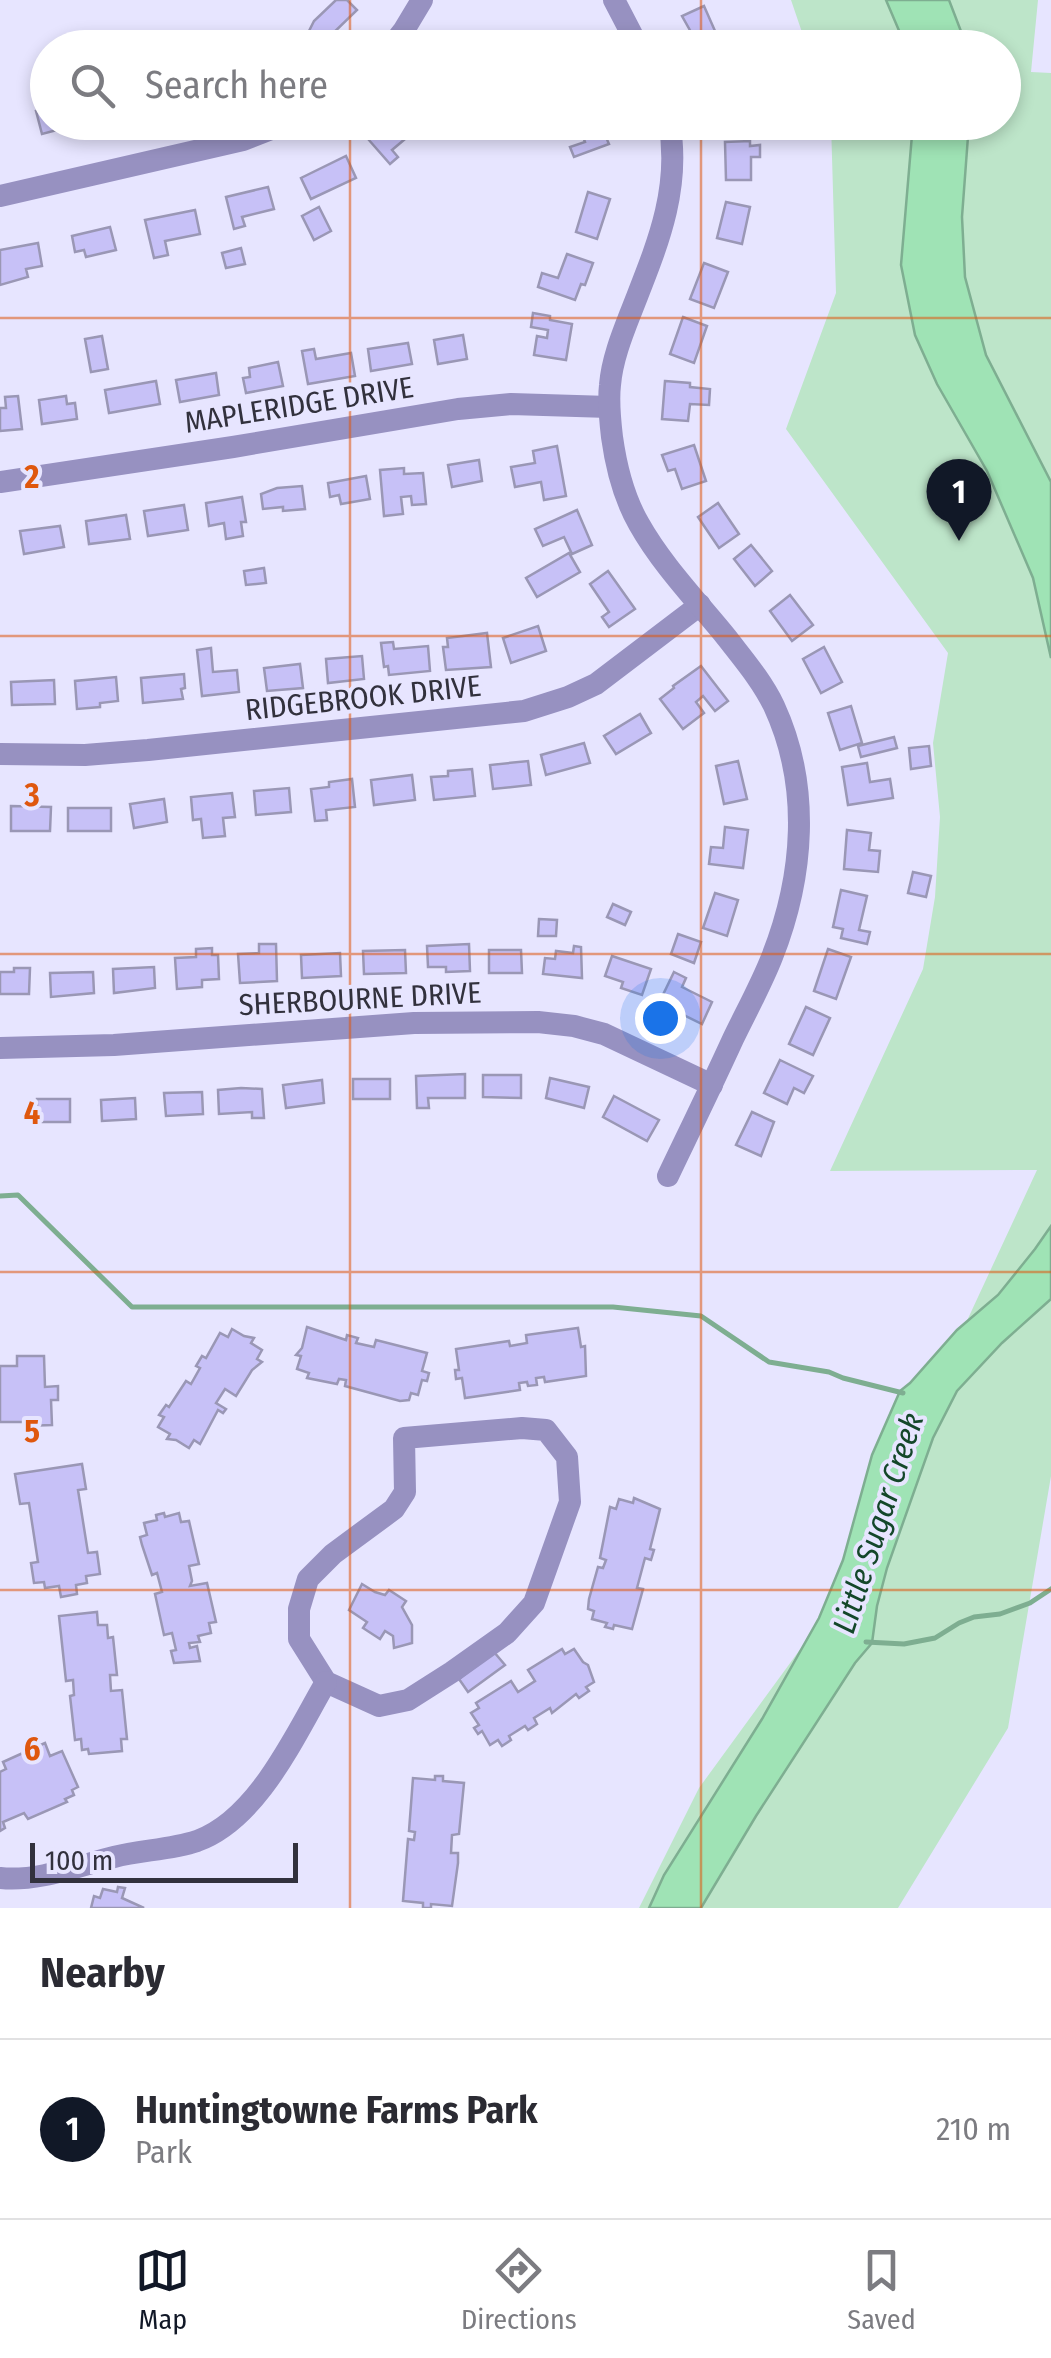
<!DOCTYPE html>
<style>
:root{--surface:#fff;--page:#f2f2f3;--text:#2b2b33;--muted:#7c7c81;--line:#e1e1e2;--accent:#111827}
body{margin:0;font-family:"Fira Sans Condensed",sans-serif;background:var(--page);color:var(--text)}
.scale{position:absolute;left:30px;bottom:25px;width:268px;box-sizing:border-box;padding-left:10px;border:5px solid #32313d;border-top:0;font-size:28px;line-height:35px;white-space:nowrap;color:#32313d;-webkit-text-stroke:8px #e7e5ff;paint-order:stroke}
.you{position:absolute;left:660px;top:1018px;width:35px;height:35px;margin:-25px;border:8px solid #fff;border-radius:50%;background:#1a73e8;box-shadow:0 0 0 15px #1a73e833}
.badge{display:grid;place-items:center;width:65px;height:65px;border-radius:50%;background:var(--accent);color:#fff;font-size:32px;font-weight:700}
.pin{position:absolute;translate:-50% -82px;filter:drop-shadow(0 2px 5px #0008)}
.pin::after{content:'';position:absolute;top:52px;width:35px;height:30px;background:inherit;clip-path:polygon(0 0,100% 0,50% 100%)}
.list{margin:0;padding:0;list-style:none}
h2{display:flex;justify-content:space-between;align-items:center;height:130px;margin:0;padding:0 40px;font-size:42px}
h2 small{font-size:32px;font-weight:400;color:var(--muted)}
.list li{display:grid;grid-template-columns:65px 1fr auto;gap:30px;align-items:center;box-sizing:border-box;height:180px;padding:0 40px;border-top:2px solid var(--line)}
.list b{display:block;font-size:38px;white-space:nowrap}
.list p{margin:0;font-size:32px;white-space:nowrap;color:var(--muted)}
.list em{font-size:32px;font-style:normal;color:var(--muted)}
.icon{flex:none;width:55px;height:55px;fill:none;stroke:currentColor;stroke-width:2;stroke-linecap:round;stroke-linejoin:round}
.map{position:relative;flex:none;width:1051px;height:1908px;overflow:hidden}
.search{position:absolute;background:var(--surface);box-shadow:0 5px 15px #0003;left:30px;right:30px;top:30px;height:110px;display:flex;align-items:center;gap:25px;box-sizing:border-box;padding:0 35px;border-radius:55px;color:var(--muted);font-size:38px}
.sheet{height:310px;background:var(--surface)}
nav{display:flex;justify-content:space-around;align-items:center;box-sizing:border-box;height:140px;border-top:2px solid var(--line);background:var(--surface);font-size:28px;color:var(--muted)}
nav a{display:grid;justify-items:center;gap:5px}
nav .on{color:var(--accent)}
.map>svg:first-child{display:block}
.green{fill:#bde5c9}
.water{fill:#9fe3b5;stroke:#7eae91;stroke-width:2.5}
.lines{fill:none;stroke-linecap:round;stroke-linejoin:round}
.stream{stroke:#7eae91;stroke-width:5}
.building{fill:#c7c1f7;stroke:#9a97b5;stroke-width:2.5}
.minor{stroke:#9791c1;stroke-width:22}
.grid{fill:none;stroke:#df570e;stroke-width:2.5;stroke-opacity:0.55}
.labels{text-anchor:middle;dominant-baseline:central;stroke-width:8;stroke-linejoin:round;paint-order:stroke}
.street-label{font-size:30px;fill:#32313d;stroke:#e7e5ff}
.water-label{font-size:32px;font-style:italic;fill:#14472a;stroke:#e7e5ff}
.grid-label{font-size:32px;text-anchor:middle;font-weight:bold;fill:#df570e;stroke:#e7e5ff;stroke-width:8;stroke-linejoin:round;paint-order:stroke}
</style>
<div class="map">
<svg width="1051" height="1908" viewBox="0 0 1051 1908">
<rect width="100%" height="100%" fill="#e7e5ff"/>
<polygon class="green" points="791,0 1038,0 1031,72 1051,73 1051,1476 1008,1728 898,1908 639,1908 699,1788 804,1644 875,1554 965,1325 1037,1170 830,1171 923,969 935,897 940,817 933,743 948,653 786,429 836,293 831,123 1004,122 1004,48 807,47"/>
<g class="water">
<polygon points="886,0 949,0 967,47 906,47"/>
<polygon points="913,123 969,123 962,217 965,277 986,355 1051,482 1051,658 1033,578 987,471 937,384 915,335 901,265"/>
<polygon points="1051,1226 1051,1299 1002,1343 957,1391 933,1438 887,1568 877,1606 872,1643 855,1663 756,1816 701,1908 649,1908 664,1875 762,1719 819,1618 843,1560 872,1455 900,1391 910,1383 957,1330 998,1295 1035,1249"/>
</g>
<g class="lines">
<g class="stream">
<polyline points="0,1196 18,1195 132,1307 613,1307 701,1316 769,1362 829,1372 843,1378 903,1393"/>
<polyline points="866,1642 904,1644 935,1638 959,1623 974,1617 1000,1614 1030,1603 1051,1589"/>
</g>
</g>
<g class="building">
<polygon points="336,0 347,0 357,10 322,44 309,31 314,21"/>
<polygon points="704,6 719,40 700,48 682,16"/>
<polygon points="48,108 48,122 75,122 76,125 42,134 36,111"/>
<polygon points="388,122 413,122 418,128 392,150 398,157 390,164 368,139"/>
<polygon points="578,122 607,122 609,126 602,128 609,144 574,157 570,147 585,142"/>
<polygon points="750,141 750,146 760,145 760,157 751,157 751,180 726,180 725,142"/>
<polygon points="346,156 356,178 311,199 301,178"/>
<polygon points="268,187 274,209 242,217 245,226 234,229 226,197"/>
<polygon points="588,192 610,199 597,239 576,232"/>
<polygon points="726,202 750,207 742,244 717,238"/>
<polygon points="319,207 331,231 314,240 302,216"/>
<polygon points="195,210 200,234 165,241 168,255 154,258 145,220"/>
<polygon points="110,227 116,250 86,257 84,250 75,252 72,236"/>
<polygon points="38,243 42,266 26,269 28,277 0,285 0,250"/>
<polygon points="241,248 245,264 226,268 222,253"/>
<polygon points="567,254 593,263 585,285 581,284 575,300 538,287 542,273 558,278"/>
<polygon points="704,263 728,272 714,308 690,299"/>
<polygon points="533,313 550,316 550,320 572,324 566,360 534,355 537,336 547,338 548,330 531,327"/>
<polygon points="683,317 707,326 694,363 670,354"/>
<polygon points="463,335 467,359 438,364 434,340"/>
<polygon points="102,336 108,369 91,372 85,339"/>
<polygon points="408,343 412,364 371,371 368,349"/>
<polygon points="314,349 316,359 351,353 355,376 308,384 302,351"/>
<polygon points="278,362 283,386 246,393 243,378 250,377 249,368"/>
<polygon points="216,373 219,395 180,402 176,380"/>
<polygon points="156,381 160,404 109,413 105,390"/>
<polygon points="665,381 690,383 690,387 710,389 709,405 690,404 688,421 662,419"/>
<polygon points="18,396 22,429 0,431 0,408 6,408 5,397"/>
<polygon points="66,396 67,404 75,403 77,419 42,424 39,400"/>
<polygon points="694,445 706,481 682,489 675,469 668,471 662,455"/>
<polygon points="557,446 566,496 544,500 541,482 515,487 511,467 535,463 533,451"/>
<polygon points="479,460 482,481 452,487 448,465"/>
<polygon points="404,468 404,474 423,473 426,504 412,505 411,496 401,497 403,514 384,516 380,470"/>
<polygon points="366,476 370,499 341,504 339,495 330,497 328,483"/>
<polygon points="302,486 305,509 283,511 283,507 263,509 261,494 277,488"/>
<polygon points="242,497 246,522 241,522 243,536 226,539 224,523 209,526 206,503"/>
<polygon points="718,503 739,534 719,548 698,517"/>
<polygon points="184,505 188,530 148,536 144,511"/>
<polygon points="577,510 592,545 572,554 564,537 543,546 535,529"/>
<polygon points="126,515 130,539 89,544 86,521"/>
<polygon points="60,526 64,547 24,554 20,531"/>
<polygon points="751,545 772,571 755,586 734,559"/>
<polygon points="569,553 580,572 537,597 526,578"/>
<polygon points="264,568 266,583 246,585 244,571"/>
<polygon points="608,571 635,609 609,627 602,617 609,612 590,584"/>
<polygon points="790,595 813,625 792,641 770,611"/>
<polygon points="538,626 546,651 511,663 503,638"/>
<polygon points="487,633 491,667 446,670 443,647 448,647 447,638"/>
<polygon points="393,642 394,649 428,646 430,671 389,675 388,666 384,667 381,643"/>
<polygon points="824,647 842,682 821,693 803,659"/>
<polygon points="211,648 213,672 237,670 239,692 202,696 197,650"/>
<polygon points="362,656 364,679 328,683 326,659"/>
<polygon points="300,664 303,688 267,691 264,668"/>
<polygon points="701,666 728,701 715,711 703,696 696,702 704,713 683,729 660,699 674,688 673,686"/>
<polygon points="184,674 185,688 181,689 183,699 143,703 141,678"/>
<polygon points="116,677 118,701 100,703 100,707 77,709 75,681"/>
<polygon points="54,680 55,704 12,705 11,682"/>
<polygon points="851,706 862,743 840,750 828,713"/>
<polygon points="640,714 651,733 616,754 604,736"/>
<polygon points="894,737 897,748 861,757 858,746"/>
<polygon points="584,743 590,763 546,775 541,755"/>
<polygon points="929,746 931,766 911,769 909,748"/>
<polygon points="528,761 531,785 493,789 490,765"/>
<polygon points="738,761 747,799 724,804 716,766"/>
<polygon points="867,763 870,782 890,779 893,798 848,805 842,767"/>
<polygon points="472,769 475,796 434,800 431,777 448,776 448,771"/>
<polygon points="412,775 415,800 374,805 371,780"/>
<polygon points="352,779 355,807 326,810 327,820 315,821 311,789 329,787 329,782"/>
<polygon points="289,788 291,812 256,815 254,791"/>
<polygon points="232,793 235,817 223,818 225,836 203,838 201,819 193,820 191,797"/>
<polygon points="164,799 167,822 134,828 130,804"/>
<polygon points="11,806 51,807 50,831 11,831"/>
<rect x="68" y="808" width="43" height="23"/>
<polygon points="725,827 748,830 743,868 709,864 711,847 723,848"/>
<polygon points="847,830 871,833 869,850 880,851 878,872 844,869"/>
<polygon points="913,872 931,876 926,897 908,893"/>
<polygon points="841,890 867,896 859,930 870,932 867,944 841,938 843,929 833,927"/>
<polygon points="715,893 738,900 727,936 703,928"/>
<polygon points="613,904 631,912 625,925 607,917"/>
<polygon points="539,919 557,920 556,936 538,936"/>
<polygon points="678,934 701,942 694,963 671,954"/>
<polygon points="259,944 276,944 277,981 240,983 238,954 259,953"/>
<polygon points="469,944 470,971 446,972 446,967 428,967 427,946"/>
<polygon points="574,946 581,947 582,978 543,974 545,958 555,959 556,951 573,953"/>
<polygon points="212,948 212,955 218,955 219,979 202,980 202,987 177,989 175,958 196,957 196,949"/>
<polygon points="828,949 851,957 836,999 814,991"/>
<polygon points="405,950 406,973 364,974 363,951"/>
<polygon points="489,950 521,950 522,973 489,973"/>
<polygon points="340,953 341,976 302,978 301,955"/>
<polygon points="612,956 651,969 642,995 621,988 623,982 605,976"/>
<polygon points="154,967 155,988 114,993 113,969"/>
<polygon points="14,968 30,968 29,994 0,994 0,972 14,972"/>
<polygon points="93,972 94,993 51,997 50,973"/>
<polygon points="674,972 686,978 682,987 712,1002 702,1024 659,1003"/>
<polygon points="806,1007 830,1018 813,1055 789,1044"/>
<polygon points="780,1060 813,1076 804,1093 794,1088 787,1104 764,1093"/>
<polygon points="465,1074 465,1098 428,1098 429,1108 417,1108 416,1076"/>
<polygon points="483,1075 521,1075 521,1098 483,1097"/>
<polygon points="550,1078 589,1087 584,1108 546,1098"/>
<rect x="353" y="1079" width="37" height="20"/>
<polygon points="322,1080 324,1103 286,1108 283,1085"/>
<polygon points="241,1088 262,1089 264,1118 252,1118 252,1112 219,1114 218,1090"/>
<polygon points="202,1092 203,1114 166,1116 164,1093"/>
<polygon points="614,1096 659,1120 647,1141 603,1117"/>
<polygon points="135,1098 136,1119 102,1121 101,1100"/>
<rect x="37" y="1099" width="33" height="23"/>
<polygon points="752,1112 774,1122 761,1156 736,1145"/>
<polygon points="307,1327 346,1340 347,1335 358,1338 356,1343 374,1347 376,1340 427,1353 422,1371 429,1373 427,1381 422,1380 418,1395 411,1393 409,1400 400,1401 345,1386 346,1380 339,1379 337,1384 307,1378 309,1373 297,1369 301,1356 296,1355 302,1348"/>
<polygon points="578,1328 581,1347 585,1346 586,1376 545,1382 544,1377 536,1378 537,1385 528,1386 527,1382 519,1383 520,1390 465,1398 462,1378 456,1379 455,1370 459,1370 456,1349 509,1341 510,1346 527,1343 526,1335"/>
<polygon points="232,1329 244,1336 254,1338 251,1343 262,1350 257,1359 262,1362 252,1370 236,1396 225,1389 216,1403 226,1409 223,1413 218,1410 200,1444 194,1440 189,1448 176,1440 167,1439 170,1434 158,1427 164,1417 159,1415 166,1405 169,1407 186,1381 191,1384 200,1368 196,1366 202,1356 206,1358 220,1333 228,1337"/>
<polygon points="17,1356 44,1356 45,1387 58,1386 58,1400 51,1400 52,1425 24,1426 24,1422 0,1422 0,1366 17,1366"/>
<polygon points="82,1464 86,1489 78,1490 88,1553 97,1552 100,1574 86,1576 87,1583 76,1585 77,1594 61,1597 59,1586 45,1588 44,1582 34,1583 31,1563 38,1562 29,1503 20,1504 15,1474"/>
<polygon points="634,1498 660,1509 650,1549 654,1550 651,1560 645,1558 637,1588 643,1589 632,1629 614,1625 613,1629 605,1627 607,1623 592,1619 594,1611 588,1609 589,1599 598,1567 603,1568 606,1560 600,1558 610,1507 616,1509 619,1499 633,1503"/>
<polygon points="164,1513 165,1517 179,1513 181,1522 189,1521 199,1564 189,1566 192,1581 190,1586 207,1583 216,1622 209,1623 211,1633 198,1636 200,1642 189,1643 190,1648 197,1646 200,1661 174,1663 171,1651 176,1650 172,1633 164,1635 155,1594 162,1592 157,1573 152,1575 142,1545 140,1537 147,1535 144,1523 157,1520 156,1515"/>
<polygon points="362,1584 375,1592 385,1595 389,1590 406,1601 402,1607 412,1625 412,1643 394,1648 393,1636 385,1631 380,1639 363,1628 367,1622 349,1610"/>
<polygon points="97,1612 98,1625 107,1625 108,1638 113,1637 117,1675 110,1675 111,1691 122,1690 127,1739 121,1739 122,1751 89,1754 88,1749 82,1750 81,1739 75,1740 70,1696 74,1695 73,1680 66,1681 59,1616"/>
<polygon points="562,1649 565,1654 574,1649 583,1662 588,1665 594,1682 586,1687 589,1691 579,1698 576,1694 552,1713 550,1708 534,1718 537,1724 528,1730 525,1726 509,1736 511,1740 502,1746 498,1740 490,1745 482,1731 478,1734 474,1728 479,1725 471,1713 479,1708 476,1703 511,1681 518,1692 535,1681 528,1670"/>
<polygon points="494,1652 505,1665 468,1692 459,1679"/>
<polygon points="45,1743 50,1756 62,1751 78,1787 72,1790 74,1795 65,1799 67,1802 28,1819 24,1813 3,1822 5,1828 0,1831 0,1772 6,1769 3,1762"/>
<polygon points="435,1776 443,1776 443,1781 464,1783 459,1834 452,1835 451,1853 458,1853 458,1863 452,1906 431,1904 431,1908 423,1908 423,1903 403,1901 408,1839 414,1840 415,1832 409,1831 413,1778 435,1780"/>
<polygon points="118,1887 125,1888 122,1898 144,1908 91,1908 94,1896 100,1898 103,1889 117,1892"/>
</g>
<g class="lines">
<g class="minor">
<polyline points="614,0 639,48"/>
<polyline points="390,48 404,30 422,0"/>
<polyline points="0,196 243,140 289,122"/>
<polyline points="0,482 233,447 458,409 511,404 609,407"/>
<polyline points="0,754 85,755 148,750 524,711 568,697 596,684 700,605"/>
<polyline points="0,1048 114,1045 414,1023 538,1022 574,1026 604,1034 712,1085"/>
<path d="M668,1176C690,1130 712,1085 733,1039C746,1012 761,985 772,957C804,876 811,786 774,706C762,681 744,660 727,638C697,601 662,565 639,524C624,498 616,466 612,437C610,420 608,402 610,385C612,360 622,335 631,312C655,250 682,191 669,122"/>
<polygon points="522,1428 546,1430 567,1457 570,1502 534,1603 507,1633 452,1672 408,1700 379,1706 326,1682 299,1639 299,1609 308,1579 333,1554 394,1509 405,1492 404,1438"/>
<path d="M0,1878C37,1882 78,1866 114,1857C141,1850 170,1850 197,1841C258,1819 295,1735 326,1682"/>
</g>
</g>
<path class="grid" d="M350,0V48M701,0V48M350,122V1908M701,122V1908M0,318H1051M0,636H1051M0,954H1051M0,1272H1051M0,1590H1051"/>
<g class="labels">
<g class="street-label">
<text transform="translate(299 405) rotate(-9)">MAPLERIDGE DRIVE</text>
<text transform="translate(363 698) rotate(-6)">RIDGEBROOK DRIVE</text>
<text transform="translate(360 999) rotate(-3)">SHERBOURNE DRIVE</text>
</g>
<g class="water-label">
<text transform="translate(878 1523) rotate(-72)">Little Sugar Creek</text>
</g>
</g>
<g class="grid-label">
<text x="32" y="488">2</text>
<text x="32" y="806">3</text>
<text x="32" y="1124">4</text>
<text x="32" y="1442">5</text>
<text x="32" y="1760">6</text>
</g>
</svg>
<div class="scale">100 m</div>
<div class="you"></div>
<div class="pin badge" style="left:959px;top:541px">1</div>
<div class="search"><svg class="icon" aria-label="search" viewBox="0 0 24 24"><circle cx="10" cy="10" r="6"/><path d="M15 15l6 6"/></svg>Search here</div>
</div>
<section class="sheet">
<h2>Nearby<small></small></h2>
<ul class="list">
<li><span class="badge">1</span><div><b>Huntingtowne Farms Park</b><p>Park</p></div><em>210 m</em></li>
</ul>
</section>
<nav>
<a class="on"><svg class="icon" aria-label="map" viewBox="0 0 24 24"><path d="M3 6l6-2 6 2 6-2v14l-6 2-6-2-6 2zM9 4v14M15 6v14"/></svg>Map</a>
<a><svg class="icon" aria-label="directions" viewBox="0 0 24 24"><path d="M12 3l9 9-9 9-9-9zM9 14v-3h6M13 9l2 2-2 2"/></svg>Directions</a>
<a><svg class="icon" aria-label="saved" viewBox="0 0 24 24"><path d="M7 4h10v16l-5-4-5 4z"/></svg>Saved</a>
</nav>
